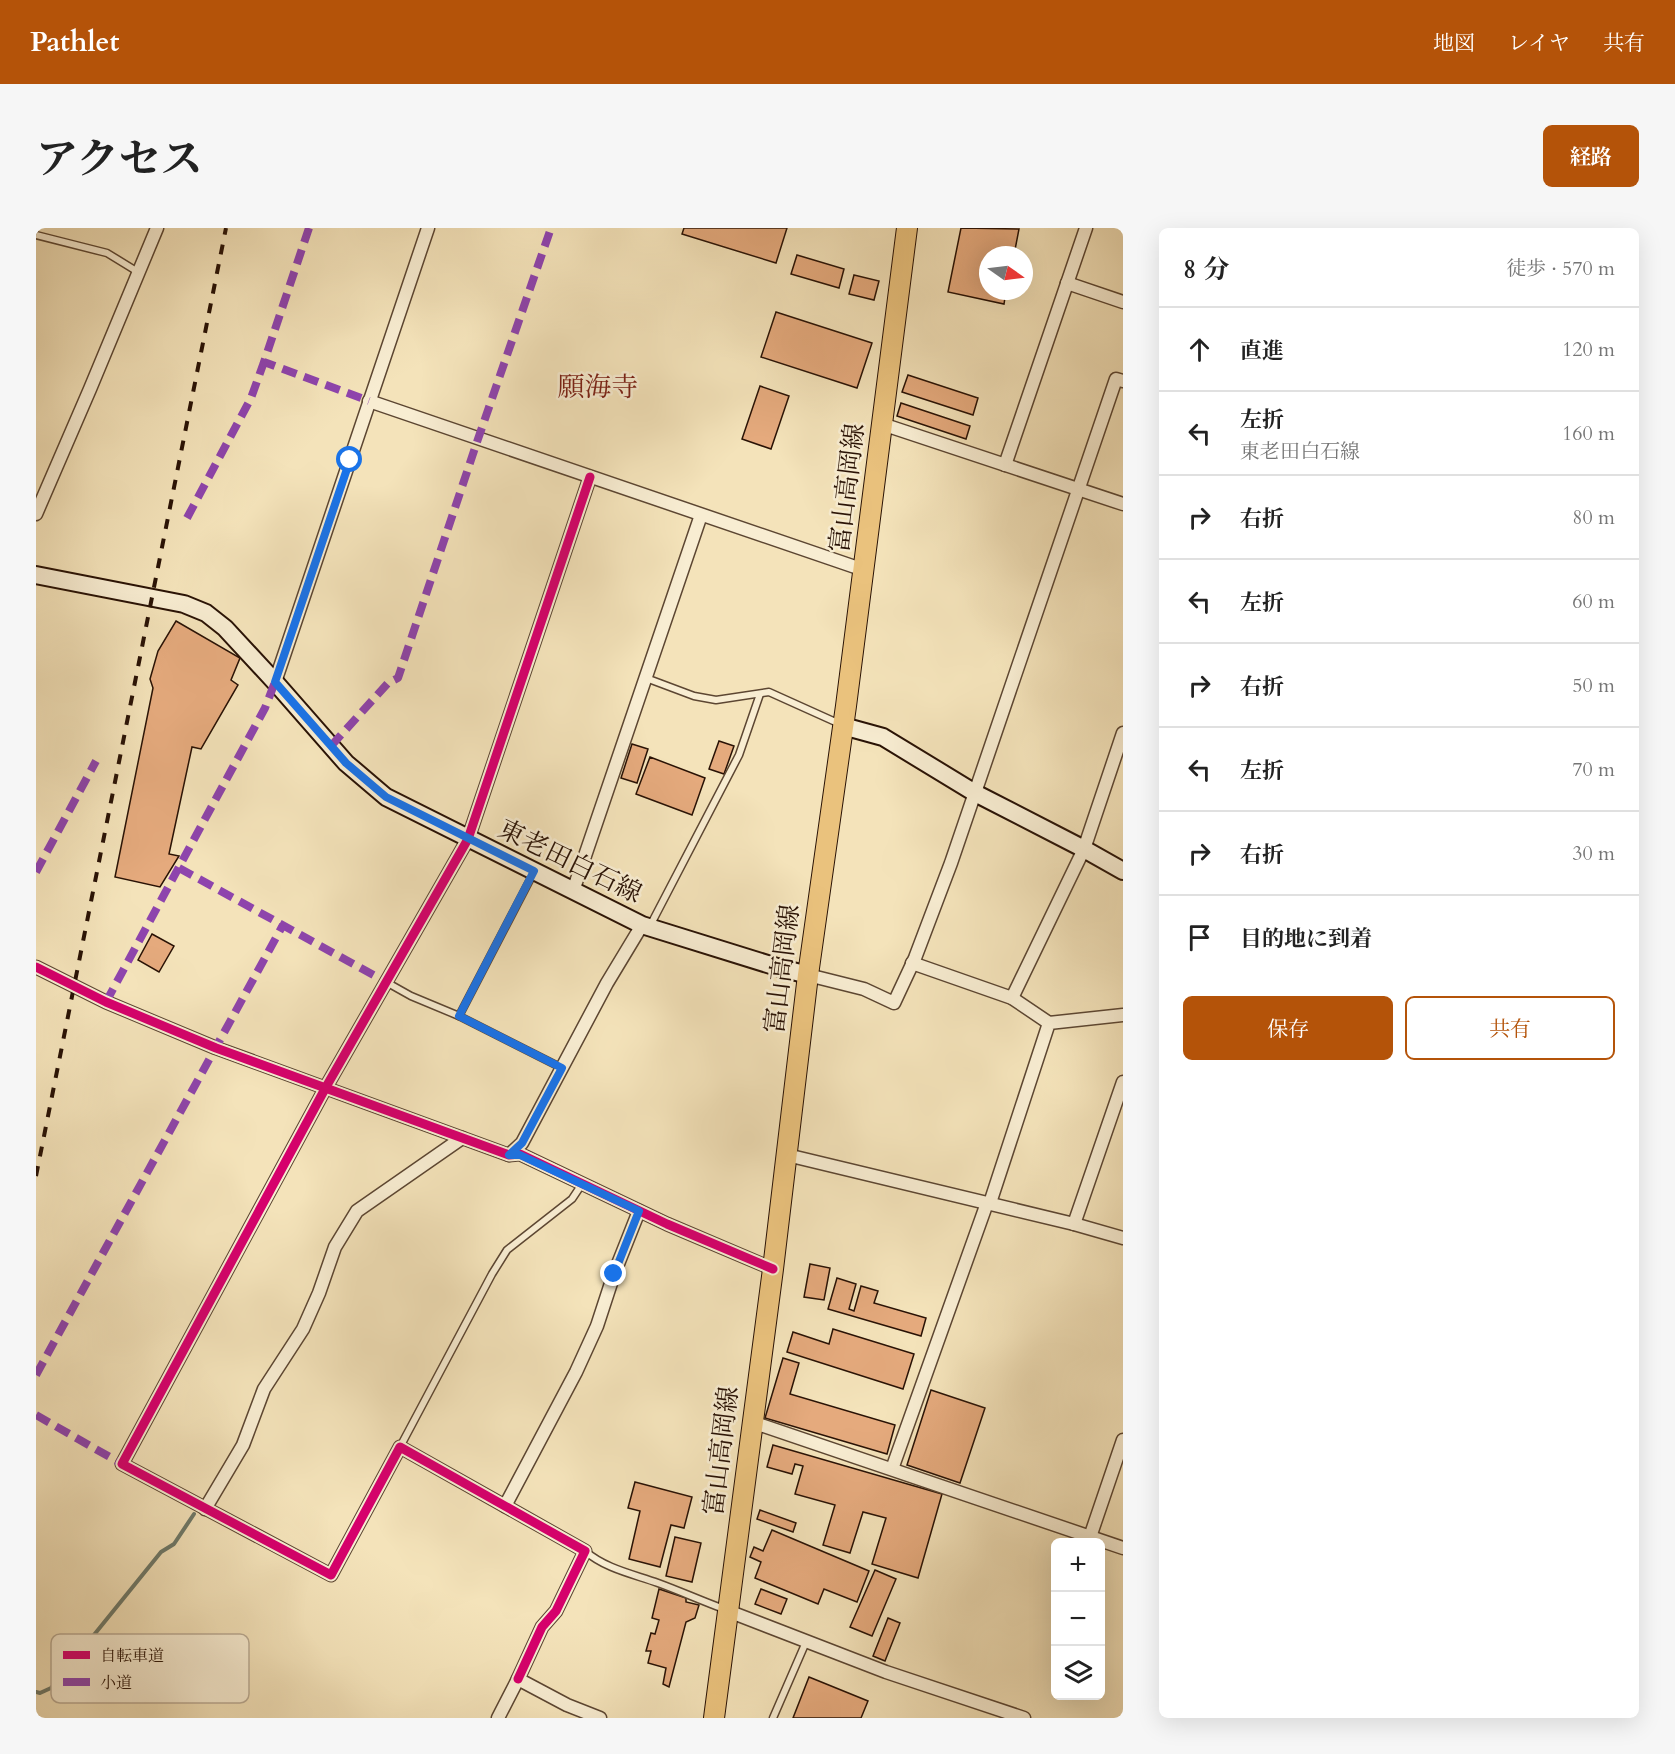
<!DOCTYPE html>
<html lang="ja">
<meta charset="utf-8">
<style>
:root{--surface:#fff;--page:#f6f6f6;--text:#222;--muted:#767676;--line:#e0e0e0;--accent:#b45309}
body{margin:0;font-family:Cardo,"Noto Serif JP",serif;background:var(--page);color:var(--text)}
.controls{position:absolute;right:18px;bottom:18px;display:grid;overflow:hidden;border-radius:9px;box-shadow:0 6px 24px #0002}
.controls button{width:54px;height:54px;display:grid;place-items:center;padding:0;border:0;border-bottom:2px solid var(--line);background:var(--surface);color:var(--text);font:30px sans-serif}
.compass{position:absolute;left:943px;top:18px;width:54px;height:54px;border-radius:50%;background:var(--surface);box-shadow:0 6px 24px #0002;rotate:104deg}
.stop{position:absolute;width:18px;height:18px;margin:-14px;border:4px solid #1a73e8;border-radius:50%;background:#fff}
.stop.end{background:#1a73e8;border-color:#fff;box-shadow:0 2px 6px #0008}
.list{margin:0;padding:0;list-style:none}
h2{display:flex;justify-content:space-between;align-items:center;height:78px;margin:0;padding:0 24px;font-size:26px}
h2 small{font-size:20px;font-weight:400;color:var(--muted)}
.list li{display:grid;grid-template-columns:39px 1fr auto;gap:18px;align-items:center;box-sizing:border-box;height:84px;padding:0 24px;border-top:2px solid var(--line)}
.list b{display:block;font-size:22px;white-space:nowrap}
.list p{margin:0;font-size:20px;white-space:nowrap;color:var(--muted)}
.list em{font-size:20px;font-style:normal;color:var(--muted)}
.actions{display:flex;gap:12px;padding:18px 24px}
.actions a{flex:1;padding:14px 0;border:2px solid var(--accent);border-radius:9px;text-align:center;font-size:21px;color:var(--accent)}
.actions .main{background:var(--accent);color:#fff}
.icon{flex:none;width:33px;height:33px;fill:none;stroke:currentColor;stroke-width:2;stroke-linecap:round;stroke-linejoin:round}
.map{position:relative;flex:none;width:1087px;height:1490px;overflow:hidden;border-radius:9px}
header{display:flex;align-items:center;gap:36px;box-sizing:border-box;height:84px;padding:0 30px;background:var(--accent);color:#fff}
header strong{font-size:28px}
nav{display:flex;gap:33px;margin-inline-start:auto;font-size:21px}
.intro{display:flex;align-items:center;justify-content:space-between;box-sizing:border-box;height:144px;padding:0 36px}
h1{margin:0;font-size:42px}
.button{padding:15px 27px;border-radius:9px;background:var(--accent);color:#fff;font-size:21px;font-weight:700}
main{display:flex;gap:36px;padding:0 36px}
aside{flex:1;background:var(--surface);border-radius:9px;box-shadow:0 6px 24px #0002}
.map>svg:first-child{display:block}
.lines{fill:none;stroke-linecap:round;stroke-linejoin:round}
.stream{stroke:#6e7969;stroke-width:4}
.building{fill:#e5aa7d;stroke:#291205;stroke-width:1.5}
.lane-casing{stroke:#5c4632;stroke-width:9}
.street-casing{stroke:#5c4632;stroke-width:15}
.secondary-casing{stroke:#291205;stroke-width:20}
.primary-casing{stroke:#291205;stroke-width:22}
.lane{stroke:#f8edd2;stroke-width:6}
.street{stroke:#f8edd2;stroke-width:12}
.secondary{stroke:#f8edd2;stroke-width:16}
.primary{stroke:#eac27d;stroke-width:20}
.rail{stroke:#291205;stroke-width:4;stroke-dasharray:10 10;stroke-linecap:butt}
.quiet{stroke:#8e44ad;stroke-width:8;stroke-dasharray:15 8;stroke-linecap:butt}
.cycleway-casing{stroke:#f8edd2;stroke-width:13}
.cycleway{stroke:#d6006c;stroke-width:9}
.route{stroke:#1a73e8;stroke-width:8}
.labels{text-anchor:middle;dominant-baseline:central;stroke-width:5;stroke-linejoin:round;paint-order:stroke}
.street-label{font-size:26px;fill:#291205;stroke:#f8edd2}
.neighbourhood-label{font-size:27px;fill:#7a1f14;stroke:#f8edd2}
.key{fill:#f8edd2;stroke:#baab94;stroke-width:1.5}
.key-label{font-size:16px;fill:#291205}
</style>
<header>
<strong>Pathlet</strong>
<nav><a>地図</a><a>レイヤ</a><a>共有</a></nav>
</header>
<div class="intro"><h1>アクセス</h1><a class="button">経路</a></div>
<main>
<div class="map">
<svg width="1087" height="1490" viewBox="0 0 1087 1490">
<rect width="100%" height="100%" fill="#f4e3ba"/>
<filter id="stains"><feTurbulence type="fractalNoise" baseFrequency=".00333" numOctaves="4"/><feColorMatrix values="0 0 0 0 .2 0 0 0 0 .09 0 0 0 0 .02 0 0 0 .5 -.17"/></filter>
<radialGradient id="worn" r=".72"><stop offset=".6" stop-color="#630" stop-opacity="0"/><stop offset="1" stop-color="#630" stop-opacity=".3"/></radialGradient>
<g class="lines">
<polyline class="stream" points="0,1464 4,1465 15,1460 125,1324 138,1316 158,1286"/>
</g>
<g class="building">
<polygon points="648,0 751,0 740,35 646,6"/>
<polygon points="925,0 983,1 978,27 952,27 952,63 970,63 968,76 912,64"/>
<polygon points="761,27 808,41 803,60 755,46"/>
<polygon points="818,47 843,53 838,72 813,66"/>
<polygon points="740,84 836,115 821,160 725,129"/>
<polygon points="872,147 942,170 937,187 866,164"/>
<polygon points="724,158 753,168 735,221 706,211"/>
<polygon points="865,175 934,198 930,211 861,188"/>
<polygon points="140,393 204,430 195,452 202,457 165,521 156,519 133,626 143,628 124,659 79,649 117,460 114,451 122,423"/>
<polygon points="683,513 698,518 688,546 673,541"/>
<polygon points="596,516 612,521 601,555 585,550"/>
<polygon points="614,529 669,550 656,587 600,566"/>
<polygon points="116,706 138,718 123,744 102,732"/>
<polygon points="774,1036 794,1040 788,1072 768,1069"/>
<polygon points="801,1050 820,1056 813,1081 818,1083 825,1058 842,1063 838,1075 890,1090 885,1108 792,1081"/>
<polygon points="797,1101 878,1126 867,1161 751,1124 757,1104 793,1116"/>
<polygon points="747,1130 763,1135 754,1166 859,1197 851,1226 729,1190"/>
<polygon points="895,1162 949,1180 924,1255 871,1237"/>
<polygon points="737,1217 906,1266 882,1350 836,1336 850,1290 827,1284 814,1325 787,1317 799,1277 759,1266 767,1238 759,1236 756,1246 731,1239"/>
<polygon points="599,1254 656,1269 648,1300 635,1297 624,1339 593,1331 604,1283 592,1280"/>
<polygon points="724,1282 760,1295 757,1304 721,1291"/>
<polygon points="736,1302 833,1343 821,1374 788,1361 782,1376 719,1350 725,1334 714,1329 718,1319 727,1323"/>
<polygon points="639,1309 665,1315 656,1354 630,1348"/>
<polygon points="839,1342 860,1351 836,1408 814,1399"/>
<polygon points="623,1361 650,1370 650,1374 663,1377 659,1390 650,1394 633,1459 627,1456 630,1440 612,1435 615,1423 610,1423 615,1405 619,1406 623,1392 616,1390"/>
<polygon points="725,1361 751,1371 745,1386 719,1376"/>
<polygon points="852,1390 864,1395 849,1433 837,1428"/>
<polygon points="773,1449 832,1473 825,1490 757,1490"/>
</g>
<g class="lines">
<g class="lane-casing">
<g id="lane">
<polyline points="0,7 71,25 102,44"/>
<polyline points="610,450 658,468 680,472 733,464 804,496"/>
<polyline points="614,698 703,527 724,466"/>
<polyline points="350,754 375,768 423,788 498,644"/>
<polyline points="423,788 526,840"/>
<polyline points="364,1219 456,1046 471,1022 536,971 546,956"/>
<path d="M549,1323C570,1341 597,1346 622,1355C644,1363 666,1373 688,1381"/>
<polyline points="737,1490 770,1414"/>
</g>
</g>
<g class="street-casing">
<g id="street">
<polyline points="1031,55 1087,74"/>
<polyline points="333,173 828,342"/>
<polyline points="846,196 1087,276"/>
<polyline points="969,237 1050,0"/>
<polyline points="0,286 54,161 121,0"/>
<polyline points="239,454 392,0"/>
<polyline points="537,663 665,287"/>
<polyline points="876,735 976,770 1013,795"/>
<polyline points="0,739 70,774 180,820 473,927 484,926 631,996 737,1041"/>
<polyline points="772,747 828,761 858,775 879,730 915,635 1080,151 1087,153"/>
<polyline points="976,770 1048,621 1087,505"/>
<polyline points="473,927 486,915 571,755 606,697"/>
<polyline points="751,927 1038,996 1087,1010"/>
<polyline points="954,975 1013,795 1087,787"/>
<polyline points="1038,996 1087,854"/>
<polyline points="716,1194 1087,1320"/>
<polyline points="856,1241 951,975"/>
<polyline points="469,1278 540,1144 561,1098 578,1046 603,983"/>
<polyline points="169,1281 207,1217 228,1161 267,1101 283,1065 299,1019 321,983 426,910"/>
<polyline points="1054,1309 1087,1212"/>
<polyline points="692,1383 850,1444 988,1490"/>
<polyline points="482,1451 506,1399 520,1383 549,1323 364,1219 295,1347 86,1236 290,859 432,611 554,249"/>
<polyline points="462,1490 482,1451 531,1477 564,1490"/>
</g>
</g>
<g class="secondary-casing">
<g id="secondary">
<polyline points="0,347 148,376 170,385 189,400 239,454 310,535 350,569 606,697 741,739 772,747"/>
<polyline points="807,498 847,509 939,565 1048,621 1087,643"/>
</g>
</g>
<g class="primary-casing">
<polyline id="primary" points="678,1490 737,1041 772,747 810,478 871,0"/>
</g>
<use href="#lane" class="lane"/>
<use href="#street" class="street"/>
<use href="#secondary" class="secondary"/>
<use href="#primary" class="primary"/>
<polyline class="rail" points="0,948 190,0"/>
<g class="quiet">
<polyline points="273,0 228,134 333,173"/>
<polyline points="151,290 215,170 228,134"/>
<polyline points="295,518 352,455 362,450 442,211 515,0"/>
<polyline points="143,640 350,754"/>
<polyline points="0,644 60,533"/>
<polyline points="70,774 229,480 239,454"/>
<polyline points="0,1147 247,697"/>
<polyline points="0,1187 86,1236"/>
</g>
<g class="cycleway-casing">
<g id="cycleway">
<polyline points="0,739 70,774 180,820 473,927 484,926 631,996 737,1041"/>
<polyline points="482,1451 506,1399 520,1383 549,1323 364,1219 295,1347 86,1236 290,859 432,611 554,249"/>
</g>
</g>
<use href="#cycleway" class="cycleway"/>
</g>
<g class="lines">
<polyline class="route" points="314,232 239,454 310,535 350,569 498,643 423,788 526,840 486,915 473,927 484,927 603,983 578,1046"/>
</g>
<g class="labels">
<g class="street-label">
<text transform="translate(811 260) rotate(-83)">富山高岡線</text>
<text transform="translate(534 633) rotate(26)">東老田白石線</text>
<text transform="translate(746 741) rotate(-83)">富山高岡線</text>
<text transform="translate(685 1223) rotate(-83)">富山高岡線</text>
</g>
<g class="neighbourhood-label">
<text x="562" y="159">願海寺</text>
</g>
</g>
<rect x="15" y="1406" width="198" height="69" rx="9" class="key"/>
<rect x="27" y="1423" width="27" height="8" fill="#d6006c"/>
<rect x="27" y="1450" width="27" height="8" fill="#8e44ad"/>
<g class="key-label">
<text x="64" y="1433">自転車道</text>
<text x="64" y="1460">小道</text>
</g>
<rect width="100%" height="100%" filter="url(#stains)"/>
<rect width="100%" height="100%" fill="url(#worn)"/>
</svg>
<div class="controls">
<button>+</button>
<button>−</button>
<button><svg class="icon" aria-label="layers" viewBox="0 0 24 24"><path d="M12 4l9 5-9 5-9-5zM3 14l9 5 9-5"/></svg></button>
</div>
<svg class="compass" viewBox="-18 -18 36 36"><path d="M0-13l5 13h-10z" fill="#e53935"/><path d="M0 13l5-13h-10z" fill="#767676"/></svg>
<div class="stop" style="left:314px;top:232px"></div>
<div class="stop end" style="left:578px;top:1046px"></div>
</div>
<aside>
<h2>8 分<small>徒歩 · 570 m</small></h2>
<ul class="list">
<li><svg class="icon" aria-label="ahead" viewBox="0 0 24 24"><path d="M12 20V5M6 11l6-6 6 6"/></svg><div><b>直進</b></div><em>120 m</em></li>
<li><svg class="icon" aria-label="left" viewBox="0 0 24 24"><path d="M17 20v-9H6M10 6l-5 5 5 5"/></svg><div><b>左折</b><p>東老田白石線</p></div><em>160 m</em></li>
<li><svg class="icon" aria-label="right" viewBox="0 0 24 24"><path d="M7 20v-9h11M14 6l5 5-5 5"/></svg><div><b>右折</b></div><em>80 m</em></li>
<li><svg class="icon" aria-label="left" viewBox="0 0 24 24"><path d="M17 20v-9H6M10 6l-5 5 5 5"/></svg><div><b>左折</b></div><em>60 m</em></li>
<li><svg class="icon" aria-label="right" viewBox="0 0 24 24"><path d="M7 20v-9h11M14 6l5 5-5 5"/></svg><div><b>右折</b></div><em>50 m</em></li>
<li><svg class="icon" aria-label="left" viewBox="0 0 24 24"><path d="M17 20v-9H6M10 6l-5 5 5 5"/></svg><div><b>左折</b></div><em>70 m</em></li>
<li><svg class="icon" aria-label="right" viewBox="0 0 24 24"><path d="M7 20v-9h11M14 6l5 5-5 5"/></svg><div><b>右折</b></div><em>30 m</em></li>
<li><svg class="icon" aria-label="arrive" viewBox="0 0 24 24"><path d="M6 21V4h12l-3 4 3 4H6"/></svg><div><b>目的地に到着</b></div></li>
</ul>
<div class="actions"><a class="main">保存</a><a>共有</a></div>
</aside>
</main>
